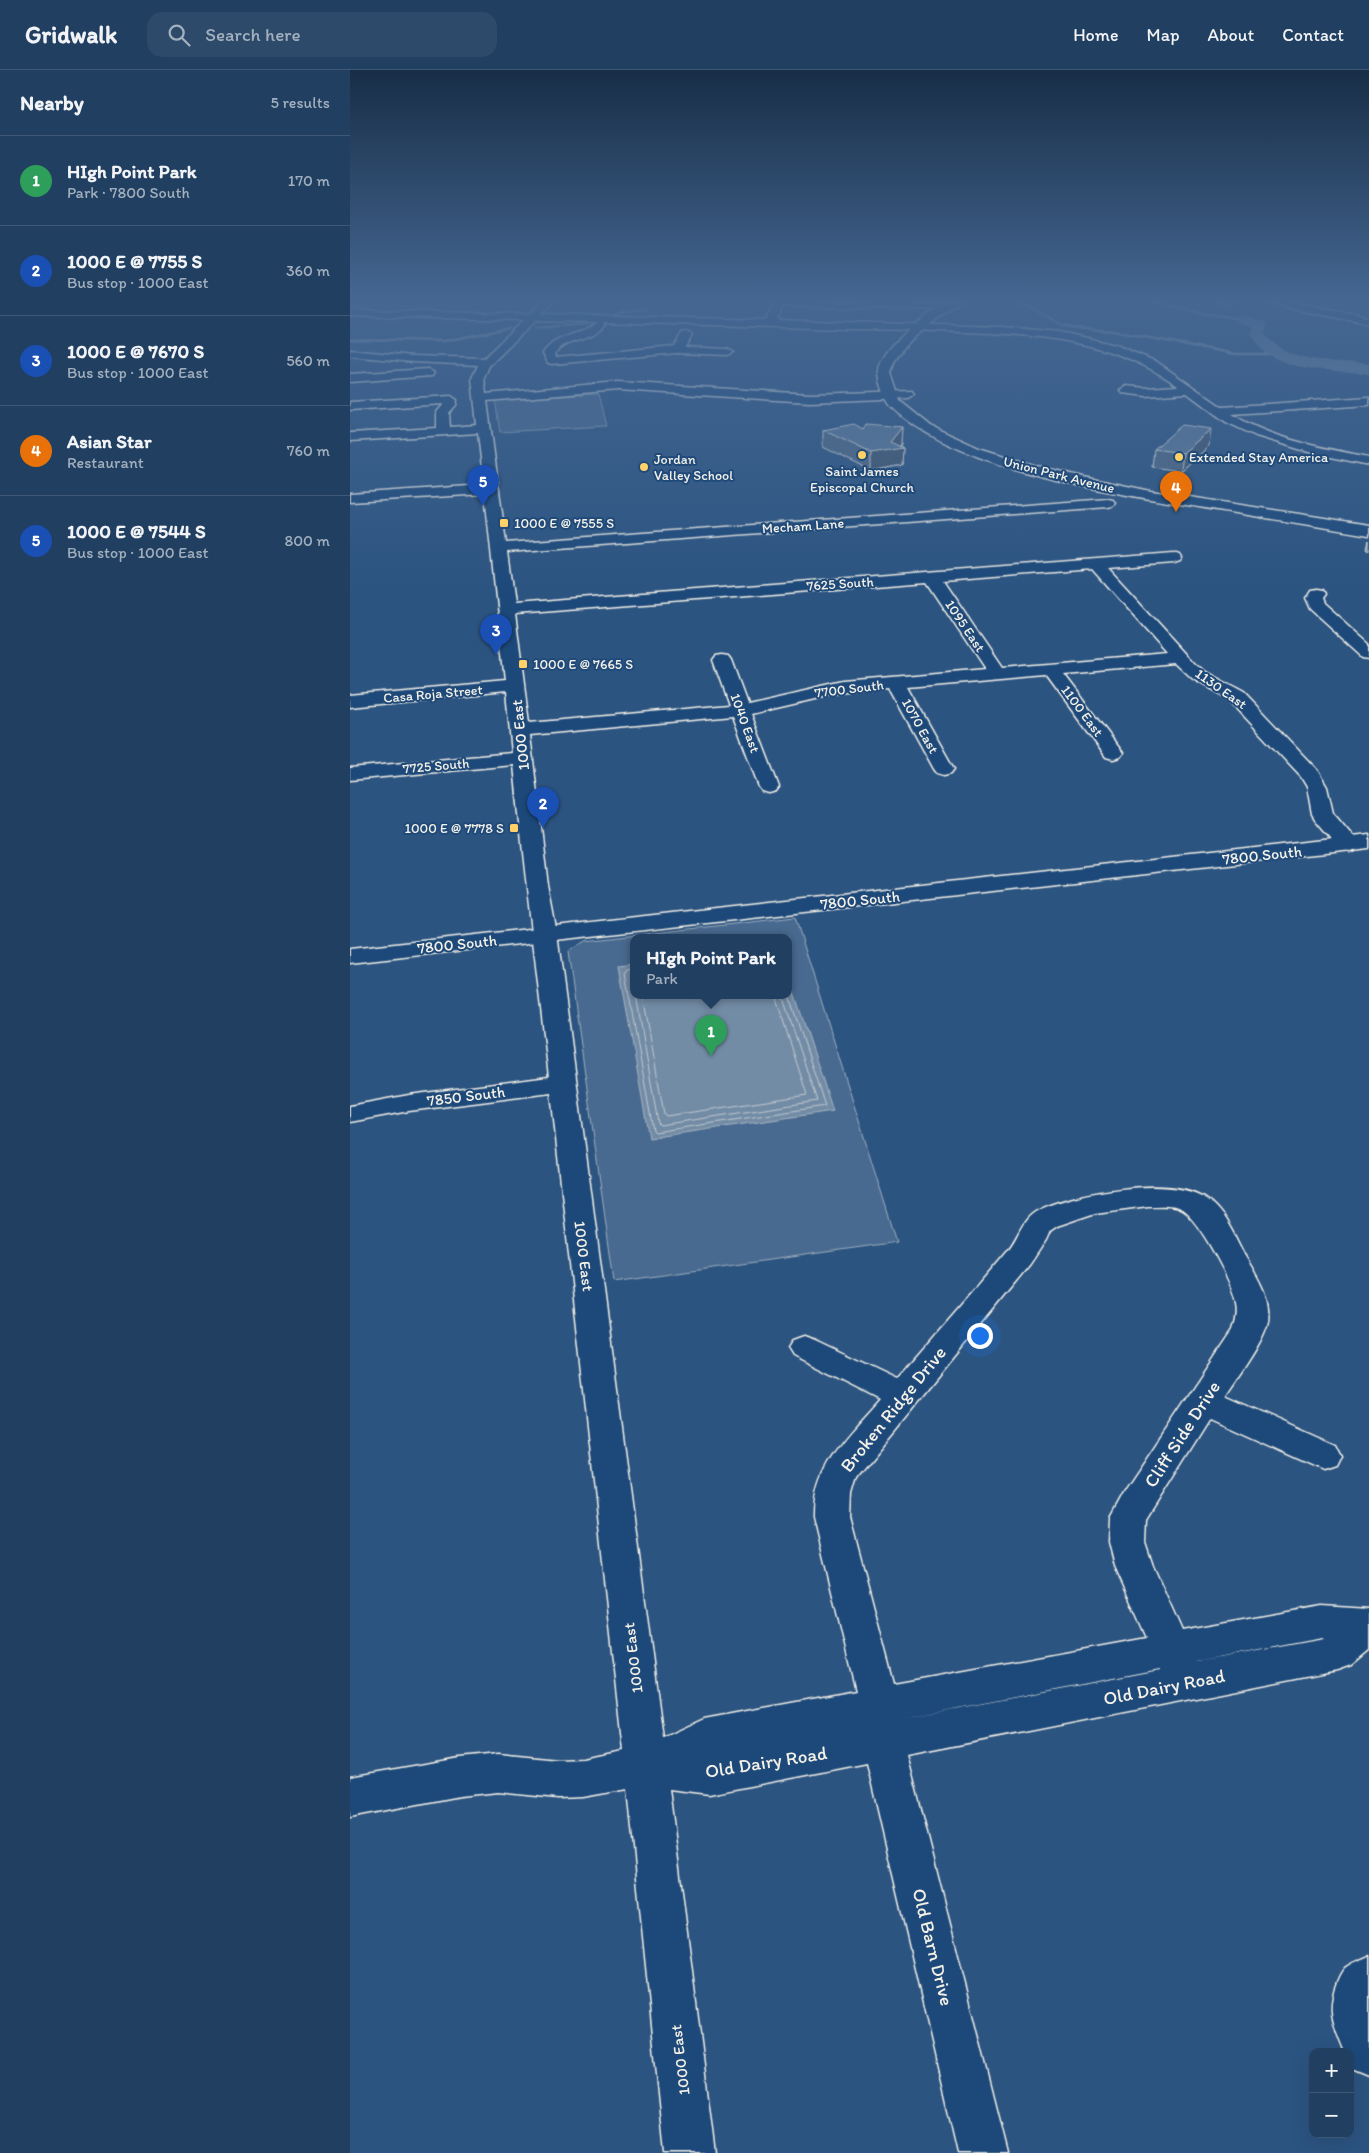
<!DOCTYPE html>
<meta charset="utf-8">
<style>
:root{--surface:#213f61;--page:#2d4a6a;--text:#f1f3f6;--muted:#a2afbd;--line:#3e5876;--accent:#e69b98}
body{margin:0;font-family:Itim,sans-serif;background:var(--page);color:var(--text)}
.controls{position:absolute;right:15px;bottom:15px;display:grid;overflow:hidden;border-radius:10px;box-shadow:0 5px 20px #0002}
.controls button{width:45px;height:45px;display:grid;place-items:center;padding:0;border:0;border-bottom:1px solid var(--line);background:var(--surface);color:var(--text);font:25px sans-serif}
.you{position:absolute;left:629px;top:1265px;width:18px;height:18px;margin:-12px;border:4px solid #fff;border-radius:50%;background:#1a73e8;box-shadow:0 0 0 8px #1a73e833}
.badge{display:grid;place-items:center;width:32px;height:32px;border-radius:50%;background:var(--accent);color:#fff;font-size:16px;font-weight:700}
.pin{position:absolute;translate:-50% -41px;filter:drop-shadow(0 1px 2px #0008)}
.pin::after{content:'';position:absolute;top:26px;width:18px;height:15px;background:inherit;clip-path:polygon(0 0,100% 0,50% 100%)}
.popup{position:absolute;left:280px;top:864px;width:162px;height:65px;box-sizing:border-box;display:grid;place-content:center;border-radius:10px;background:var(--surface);filter:drop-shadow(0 1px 4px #0005);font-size:16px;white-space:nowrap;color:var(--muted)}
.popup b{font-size:19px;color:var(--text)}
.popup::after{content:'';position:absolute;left:50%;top:100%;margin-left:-10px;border:10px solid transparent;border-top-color:var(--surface)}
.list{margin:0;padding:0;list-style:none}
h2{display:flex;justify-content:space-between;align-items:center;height:65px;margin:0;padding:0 20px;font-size:21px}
h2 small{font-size:16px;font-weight:400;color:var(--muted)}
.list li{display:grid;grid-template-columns:32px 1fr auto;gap:15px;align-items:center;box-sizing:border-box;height:90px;padding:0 20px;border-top:1px solid var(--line)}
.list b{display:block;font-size:19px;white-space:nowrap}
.list p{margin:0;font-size:16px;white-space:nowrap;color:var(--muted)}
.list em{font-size:16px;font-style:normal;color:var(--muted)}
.icon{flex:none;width:28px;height:28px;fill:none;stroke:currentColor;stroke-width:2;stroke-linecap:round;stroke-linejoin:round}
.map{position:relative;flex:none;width:1019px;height:2083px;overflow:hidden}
header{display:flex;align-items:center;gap:30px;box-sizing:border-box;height:70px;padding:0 25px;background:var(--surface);border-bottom:1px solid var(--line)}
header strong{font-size:24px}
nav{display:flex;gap:28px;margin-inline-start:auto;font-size:18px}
.search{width:350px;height:45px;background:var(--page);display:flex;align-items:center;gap:12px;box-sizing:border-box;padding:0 18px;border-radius:15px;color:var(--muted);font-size:19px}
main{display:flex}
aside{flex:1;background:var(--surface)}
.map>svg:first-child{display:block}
.green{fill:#496b90;stroke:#9eaebc;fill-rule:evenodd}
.water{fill:#738ca6;stroke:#a7b4c0}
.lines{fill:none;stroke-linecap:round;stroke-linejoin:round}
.shore{stroke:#c0c9ce;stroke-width:1}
.stream{stroke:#a7b4c0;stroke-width:2.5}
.river{fill:#738ca6;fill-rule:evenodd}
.minor-casing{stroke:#f4f1e8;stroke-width:3}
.major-casing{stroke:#f4f1e8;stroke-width:3}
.minor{fill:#1f4a7a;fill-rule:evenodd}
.major{fill:#1f4a7a;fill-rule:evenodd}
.wall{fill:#516a84;stroke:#f4f1e8}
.shaded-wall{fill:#42566c;stroke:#f4f1e8}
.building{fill:#5e7b9a;stroke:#f4f1e8}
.poi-dot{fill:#ffd166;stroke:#1f4a7a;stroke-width:2}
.labels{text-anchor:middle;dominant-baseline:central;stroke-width:4;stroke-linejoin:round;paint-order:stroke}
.far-poi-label{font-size:14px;fill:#f4f1e8;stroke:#1f4a7a;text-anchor:start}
.far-street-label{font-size:14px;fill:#f4f1e8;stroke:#1f4a7a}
.street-label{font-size:16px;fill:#f4f1e8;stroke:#1f4a7a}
.near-street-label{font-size:19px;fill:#f4f1e8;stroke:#1f4a7a}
</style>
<header>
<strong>Gridwalk</strong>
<div class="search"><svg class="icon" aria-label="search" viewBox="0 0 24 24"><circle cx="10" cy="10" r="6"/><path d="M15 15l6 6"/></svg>Search here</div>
<nav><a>Home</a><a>Map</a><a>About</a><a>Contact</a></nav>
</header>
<main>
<aside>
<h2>Nearby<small>5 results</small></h2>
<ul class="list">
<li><span class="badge" style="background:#2e9e5b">1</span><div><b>HIgh Point Park</b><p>Park · 7800 South</p></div><em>170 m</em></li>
<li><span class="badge" style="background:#1a4fb4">2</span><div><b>1000 E @ 7755 S</b><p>Bus stop · 1000 East</p></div><em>360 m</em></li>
<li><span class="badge" style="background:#1a4fb4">3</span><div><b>1000 E @ 7670 S</b><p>Bus stop · 1000 East</p></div><em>560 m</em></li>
<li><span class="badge" style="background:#e8710a">4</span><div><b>Asian Star</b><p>Restaurant</p></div><em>760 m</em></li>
<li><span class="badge" style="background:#1a4fb4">5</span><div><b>1000 E @ 7544 S</b><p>Bus stop · 1000 East</p></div><em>800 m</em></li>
</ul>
</aside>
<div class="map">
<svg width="1019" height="2083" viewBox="0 0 1019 2083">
<rect width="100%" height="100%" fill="#2c5481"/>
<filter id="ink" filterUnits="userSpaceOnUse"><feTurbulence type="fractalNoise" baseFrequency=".02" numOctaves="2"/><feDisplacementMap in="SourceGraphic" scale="10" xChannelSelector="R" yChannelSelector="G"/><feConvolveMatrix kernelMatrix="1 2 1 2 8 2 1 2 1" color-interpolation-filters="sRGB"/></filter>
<g filter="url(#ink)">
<g class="green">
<polygon points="248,324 256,356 150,362 145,330"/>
<path d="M445,847L547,1172L264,1212L218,882L235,871ZM284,867H438V925H284Z"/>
</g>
<polygon class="water" points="283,894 284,925 438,925 439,907 483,1041 299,1068 269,896"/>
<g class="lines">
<g class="shore">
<polyline points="284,899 277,900 275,903 303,1060 305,1062 475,1036 438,923"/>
<polyline points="286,925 308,1053 310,1055 467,1031 432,925"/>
<polyline points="293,925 314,1044 316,1046 457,1025 425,925"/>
</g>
<g class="stream">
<polyline points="662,231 684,239 712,255 724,258 763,261 886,284 928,284"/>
<polyline points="802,231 852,243 893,249"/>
<polyline points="256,248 272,242 296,239"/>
<polyline points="185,258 236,254"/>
<polyline points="0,269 95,271 159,258"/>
</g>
<path class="river" d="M893,245L916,252L918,255L914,263C938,295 983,290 1019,294V304C985,299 938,303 911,279C907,274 903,268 900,263L903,257L888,252L886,249Z"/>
<g class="minor-casing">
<g id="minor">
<path d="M193,231H204L191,244L416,250L425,231L595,235L599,236L600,238L599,240L433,236L427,250L653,257L709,262L737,268L768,276L807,292L872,337L1019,327V335L882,344C922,370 974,378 1019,387V395L962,383L906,366L876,352L837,323L796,326L772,323L770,320L776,316L796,318L828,316C765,270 688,264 612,262C574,260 536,259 498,259C417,257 335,254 253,252L255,255C242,271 218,267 205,283L206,287L324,276L332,263L336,262L342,265L335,277L377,279L383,282L377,285L327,283L202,294L198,293L193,283C204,268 217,267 234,260C239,258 243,255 248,252L185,251L139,296L134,308L136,324L268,312L460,324L562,321L564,324L558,328L460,332L268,320L137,331L156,473L758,429L763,430L765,433L763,436L758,437L157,482L164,534L824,483L830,485L832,488L830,491L824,493L758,498L845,593L855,602L894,623L967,700L977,717L983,743L1010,775L1007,780L999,782L991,780L965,749L962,744L957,717L951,707L880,631L843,610L826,594L713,604L773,683L770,687L763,689L756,687L696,605L558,617L604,699L601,703L594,705L587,703L584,699L540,619L482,625L401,644L429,717L426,721L419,723L412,721L409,717L383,646L180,665L198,816L207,864L313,1668L354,1649L506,1621L464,1447C463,1396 499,1366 530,1330L443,1286L438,1278L443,1270L454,1266L465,1270L547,1309C584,1266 622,1223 658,1180C669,1167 672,1149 687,1141C722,1123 822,1104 856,1129C876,1143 885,1168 896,1188C907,1207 921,1227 918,1251C914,1272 887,1307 875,1326L985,1375L990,1385L985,1395L973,1399L860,1348L796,1450L795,1472L803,1496L832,1561L972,1536L1019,1539V1580L1001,1595L987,1600L557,1685L658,2083H608L517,1693L359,1724L319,1719L365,2083H315L278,1719L233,1727L208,1728L148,1722L110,1726L0,1747V1707L110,1688L148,1684L208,1690L233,1689L274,1681L201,1023L59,1041L0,1052V1036L59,1025L199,1007C187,903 174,799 164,695L0,710V698L162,683L156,622L0,637V625L155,611L135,424L0,432V424L134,415L128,363L0,371V363L87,358V342L94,334L0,340V332L101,326L107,330L106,335L99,343L100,357L127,355L122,308L128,295L63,292L0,286V280L63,286L134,288L173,250L0,246V240L180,244ZM742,499L817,584L652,598L593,511ZM577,512L635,599L495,611L397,633L381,590L378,586L372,585L366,586L363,590L379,635L179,653L165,544ZM798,1136C809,1136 822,1134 832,1140C849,1150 883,1213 886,1233C888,1242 886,1251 883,1260L776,1420L760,1449L759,1472L765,1496L797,1568L544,1614L500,1447L501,1424L506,1407L680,1194L696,1170L700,1161L707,1156L745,1143ZM972,1568L974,1569L846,1592ZM810,1599V1600L551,1649Z"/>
<polygon points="868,231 881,231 881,232 876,235"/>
<polygon points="916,231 934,231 1007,244 1019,248 1019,254 933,237"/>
<polygon points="78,299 84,303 82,306 0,312 0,304"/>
<polygon points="966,519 972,520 974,524 971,528 973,533 1019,574 1019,588 1013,587 960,539 955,528 960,520"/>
<path d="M1019,1886V2005L1002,1998L1000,1982H995C984,1955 976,1940 987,1912C989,1907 991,1902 995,1898C1002,1892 1011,1890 1019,1886Z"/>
</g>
</g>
<g class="major-casing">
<g id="major">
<path d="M597,231H609L557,273L544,292L541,303L550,331L581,356L629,378L687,396L743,409L801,421L1019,455V465C973,457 927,450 880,442C787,427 608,404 541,336C535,330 530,312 529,304C527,278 579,245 597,231Z"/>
<polygon points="1019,765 1019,779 0,893 0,879"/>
</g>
</g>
<use href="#minor" class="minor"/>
<use href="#major" class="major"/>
</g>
<g class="wall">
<polygon points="514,231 552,231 552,232"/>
<polygon points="552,357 551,374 550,376 553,378 552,395 521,401 473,377 473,360"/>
<polygon points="859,376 831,401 802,397 804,379"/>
<polygon points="1019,470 1019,481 1017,479"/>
</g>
<g class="shaded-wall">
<polygon points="552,357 551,374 548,378 553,378 552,395 521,401 521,383 540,372"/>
<polygon points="861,359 859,376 831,401 833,383"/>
</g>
<g class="building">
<polygon points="504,354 513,359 516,354 552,357 540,372 553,378 521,383 473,360"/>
<polygon points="832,355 861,359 833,383 804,379"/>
</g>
</g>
<linearGradient id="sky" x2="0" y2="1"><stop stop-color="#182e47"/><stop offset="0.44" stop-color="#456792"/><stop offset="1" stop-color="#456792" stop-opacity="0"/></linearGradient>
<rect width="1019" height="523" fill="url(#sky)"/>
<g class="poi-dot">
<circle cx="512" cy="385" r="5"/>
<circle cx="829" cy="387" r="5"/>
<circle cx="294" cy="397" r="5"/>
<rect x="149" y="448" width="10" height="10" rx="2.5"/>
<rect x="168" y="589" width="10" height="10" rx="2.5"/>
<rect x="159" y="753" width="10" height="10" rx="2.5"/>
</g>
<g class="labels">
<g class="far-poi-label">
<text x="839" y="387">Extended Stay America</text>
<text x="304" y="389">Jordan<tspan x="304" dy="16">Valley School</tspan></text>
<text x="512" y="401" text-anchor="middle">Saint James<tspan x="512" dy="16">Episcopal Church</tspan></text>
<text x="164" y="453">1000 E @ 7555 S</text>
<text x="183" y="594">1000 E @ 7665 S</text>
<text x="154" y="758" text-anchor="end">1000 E @ 7778 S</text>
</g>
<g class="far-street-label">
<text transform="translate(709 405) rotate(14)">Union Park Avenue</text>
<text transform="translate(453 456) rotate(-4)">Mecham Lane</text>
<text transform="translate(490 514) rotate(-4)">7625 South</text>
<text transform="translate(615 556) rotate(56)">1095 East</text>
<text transform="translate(499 619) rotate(-7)">7700 South</text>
<text transform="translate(871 619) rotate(35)">1130 East</text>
<text transform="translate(83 624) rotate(-5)">Casa Roja Street</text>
<text transform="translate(732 641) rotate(53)">1100 East</text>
<text transform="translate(395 653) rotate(70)">1040 East</text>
<text transform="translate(570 656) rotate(61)">1070 East</text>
<text transform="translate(86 696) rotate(-5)">7725 South</text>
</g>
<g class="street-label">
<text transform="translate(170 665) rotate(-96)">1000 East</text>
<text transform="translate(912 785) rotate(-6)">7800 South</text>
<text transform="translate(510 830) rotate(-6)">7800 South</text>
<text transform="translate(107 874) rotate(-6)">7800 South</text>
<text transform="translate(116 1026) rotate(-7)">7850 South</text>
<text transform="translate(234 1186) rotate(83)">1000 East</text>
<text transform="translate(283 1588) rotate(-97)">1000 East</text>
<text transform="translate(330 1990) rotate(-97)">1000 East</text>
</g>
<g class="near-street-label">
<text transform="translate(543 1339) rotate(-51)">Broken Ridge Drive</text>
<text transform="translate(832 1364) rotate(-57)">Cliff Side Drive</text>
<text transform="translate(814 1617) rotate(-11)">Old Dairy Road</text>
<text transform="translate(416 1692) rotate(-9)">Old Dairy Road</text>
<text transform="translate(583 1877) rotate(76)">Old Barn Drive</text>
</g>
</g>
</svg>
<div class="controls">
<button>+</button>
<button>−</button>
</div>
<div class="you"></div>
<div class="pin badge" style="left:361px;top:986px;background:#2e9e5b">1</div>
<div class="popup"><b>HIgh Point Park</b>Park</div>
<div class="pin badge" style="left:193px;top:758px;background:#1a4fb4">2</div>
<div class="pin badge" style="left:146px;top:585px;background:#1a4fb4">3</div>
<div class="pin badge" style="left:826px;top:442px;background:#e8710a">4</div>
<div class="pin badge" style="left:133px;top:436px;background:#1a4fb4">5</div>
</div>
</main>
